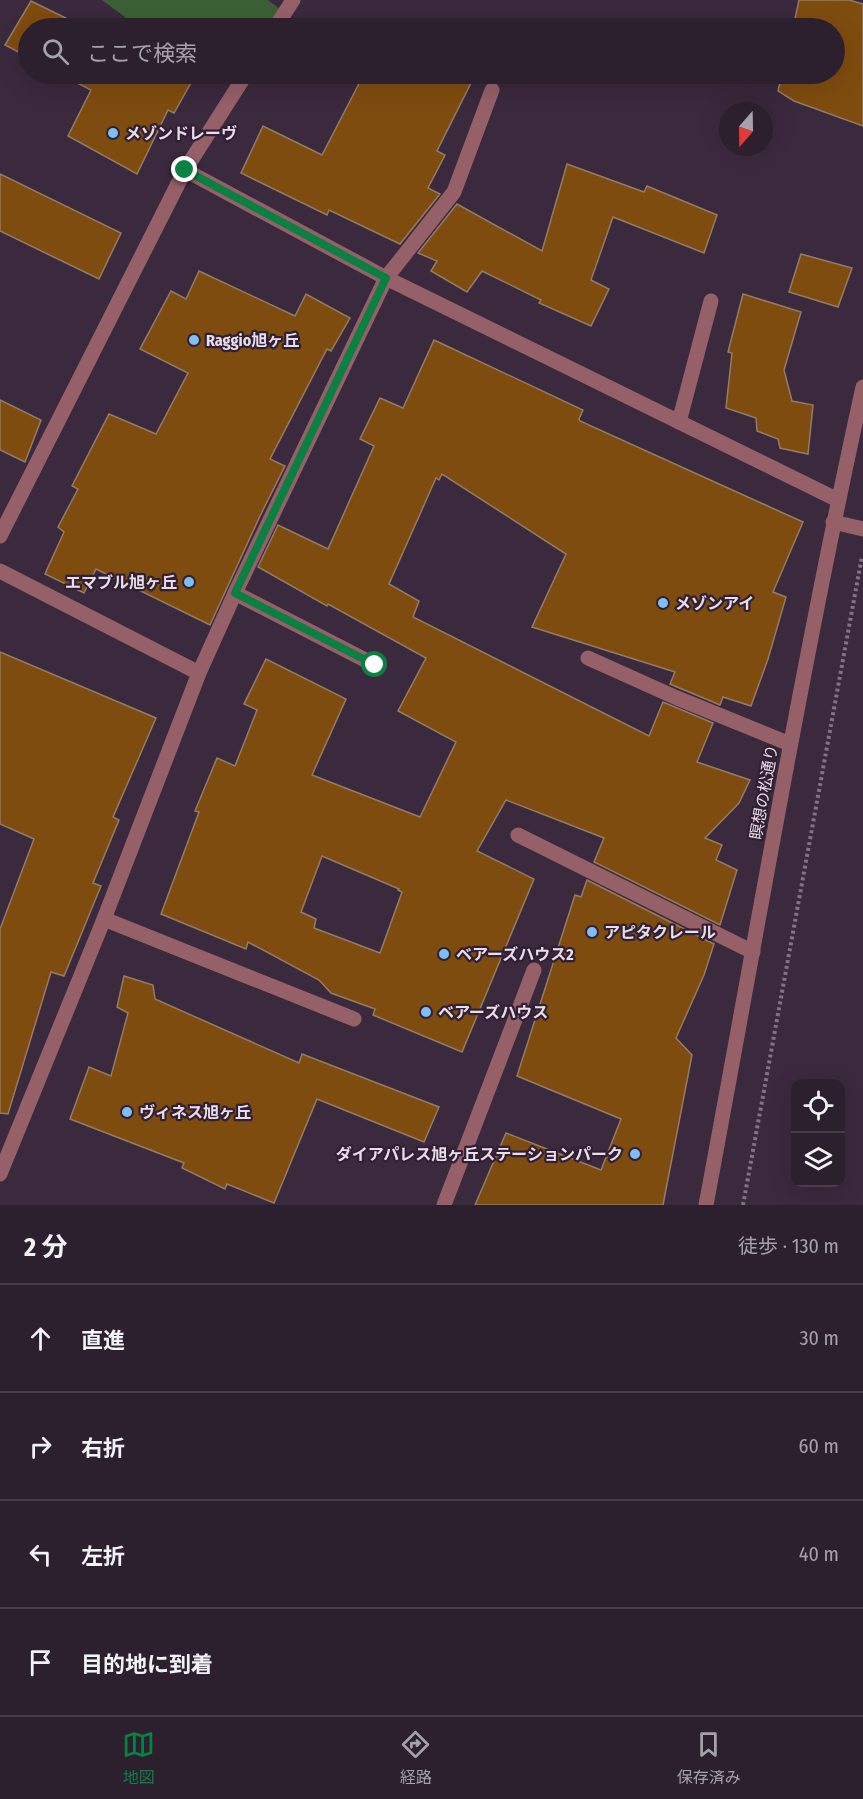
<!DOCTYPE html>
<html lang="ja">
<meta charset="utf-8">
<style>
:root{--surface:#2c1f2e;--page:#342736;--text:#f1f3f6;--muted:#a6a2aa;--line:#483d4a;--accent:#0b8043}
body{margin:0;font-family:"Fira Sans Condensed","Noto Sans JP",sans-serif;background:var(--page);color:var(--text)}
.controls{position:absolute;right:18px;bottom:18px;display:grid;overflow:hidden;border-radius:12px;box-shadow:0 6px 24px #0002}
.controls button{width:54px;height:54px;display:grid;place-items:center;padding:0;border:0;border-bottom:2px solid var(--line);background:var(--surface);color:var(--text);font:30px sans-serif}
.compass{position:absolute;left:719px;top:102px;width:54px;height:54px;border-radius:50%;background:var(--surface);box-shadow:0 6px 24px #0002;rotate:200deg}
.stop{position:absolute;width:18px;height:18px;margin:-14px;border:4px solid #0b8043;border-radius:50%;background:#fff}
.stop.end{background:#0b8043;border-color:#fff;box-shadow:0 2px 6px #0008}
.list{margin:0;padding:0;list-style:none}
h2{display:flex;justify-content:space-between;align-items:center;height:78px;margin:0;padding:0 24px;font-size:26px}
h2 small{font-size:20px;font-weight:400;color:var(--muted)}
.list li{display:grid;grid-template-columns:39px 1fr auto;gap:18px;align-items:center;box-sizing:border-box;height:108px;padding:0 24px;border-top:2px solid var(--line)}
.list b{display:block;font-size:22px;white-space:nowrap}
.list em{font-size:20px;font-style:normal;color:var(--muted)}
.icon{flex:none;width:33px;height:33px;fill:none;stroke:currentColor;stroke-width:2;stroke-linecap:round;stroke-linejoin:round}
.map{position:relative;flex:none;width:863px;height:1205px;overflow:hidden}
.search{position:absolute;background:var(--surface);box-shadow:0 6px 24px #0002;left:18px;right:18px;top:18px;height:66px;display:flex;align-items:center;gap:15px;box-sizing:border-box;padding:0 21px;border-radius:33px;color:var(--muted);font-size:22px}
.sheet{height:510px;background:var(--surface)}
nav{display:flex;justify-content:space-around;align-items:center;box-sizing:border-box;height:84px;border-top:2px solid var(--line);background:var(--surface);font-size:16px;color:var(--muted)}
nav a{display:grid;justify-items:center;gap:3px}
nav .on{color:var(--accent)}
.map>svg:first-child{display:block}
.green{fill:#3c6036}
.building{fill:#7f4c0f;stroke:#937c67;stroke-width:1.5;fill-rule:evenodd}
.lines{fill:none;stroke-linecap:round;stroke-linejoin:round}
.path{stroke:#827384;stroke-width:4;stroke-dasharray:3 3;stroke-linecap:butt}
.minor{stroke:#966069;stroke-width:15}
.route{stroke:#0b8043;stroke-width:8}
.poi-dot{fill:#7dbef9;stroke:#312033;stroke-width:2}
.labels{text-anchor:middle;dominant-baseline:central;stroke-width:4.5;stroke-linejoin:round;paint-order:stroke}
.poi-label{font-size:16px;font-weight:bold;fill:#e8ddea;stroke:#312033;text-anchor:start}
.street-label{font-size:16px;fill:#e8ddea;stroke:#312033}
</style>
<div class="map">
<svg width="863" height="1205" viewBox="0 0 863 1205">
<rect width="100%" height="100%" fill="#3b293d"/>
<polygon class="green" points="102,0 268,0 288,15 278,28 147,28 126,18"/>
<g class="building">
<polygon points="799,0 849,0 863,4 863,126 794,101 778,91 782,74 834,74 834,28 793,28"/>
<polygon points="31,1 86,28 28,28 28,57 5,45"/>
<polygon points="60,74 196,74 174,113 168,110 137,174 68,136 91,90"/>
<polygon points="364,74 455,74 471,83 437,151 445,155 428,188 440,194 400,244 329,210 327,215 241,173 263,126 322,155"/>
<polygon points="567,164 644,192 647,186 717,215 704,253 613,217 591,280 609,289 591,326 539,303 541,300 482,271 467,292 431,271 437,261 418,253 457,204 542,251"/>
<polygon points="0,174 121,233 99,279 0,231"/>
<polygon points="801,254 852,268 838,307 789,292"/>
<polygon points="199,271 295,316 306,294 350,318 331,351 327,349 270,459 285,466 260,516 210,625 96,569 84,593 45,574 64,532 58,527 78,489 72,486 109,414 156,434 188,373 140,349 171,291 186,299"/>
<polygon points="743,294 801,312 784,370 792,401 813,405 808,454 780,448 778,439 757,431 756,418 726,408 732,353 728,352"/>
<path d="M434,340L583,410L579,419L580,421L803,522L773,592L786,597L768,659L751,706L723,697L720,705L670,684L675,672L532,627L566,554L442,474L439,480L436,478L389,584L419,601L413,617L649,736L663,702L713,723L697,762L750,780L739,803L705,838L722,845L716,860L737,870L720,925L594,862L604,838L506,800L477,851L534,879L462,1052L373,1015L375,1009L331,993L319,980L248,942L246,949L161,914L199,812L195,811L217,758L235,766L257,710L244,704L266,659L346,699L312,775L420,817L456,742L398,711L426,658L328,604L327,606L258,567L278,525L328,549L374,446L360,439L380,398L403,408ZM322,856L399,889L398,890L402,892L380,953L314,928L316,919L301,912Z"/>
<polygon points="0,400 41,420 25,462 0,450"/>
<polygon points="0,652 156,718 113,817 119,820 93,883 101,886 64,976 51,972 8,1114 0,1113 0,929 34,839 0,824"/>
<polygon points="587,880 714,944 704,975 676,1038 692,1055 663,1205 475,1205 506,1133 601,1170 621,1119 517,1076 575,895 581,897"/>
<polygon points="124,976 153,985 155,999 299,1063 302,1054 439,1107 424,1142 317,1099 274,1203 227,1184 225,1189 182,1168 184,1163 70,1119 89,1067 111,1076 128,1013 117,1007"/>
</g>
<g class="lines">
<polyline class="path" points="743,1205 862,556"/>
<g class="minor">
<polyline points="275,28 293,0"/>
<polyline points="185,170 386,278 838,500"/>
<polyline points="679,422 711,301"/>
<polyline points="833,522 863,529"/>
<polyline points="0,536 185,170 246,74"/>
<polyline points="0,571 199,673"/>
<polyline points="235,593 375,665"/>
<polyline points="588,658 677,698 790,744"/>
<polyline points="518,835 753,952"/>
<polyline points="104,919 354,1019"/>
<polyline points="0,1174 104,919 199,673 235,593 386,278 454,192 492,90"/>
<polyline points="444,1205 534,970"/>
<path d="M706,1205C757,932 803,658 863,387"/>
</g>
</g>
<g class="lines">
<polyline class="route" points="185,170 386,278 235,593 375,665"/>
</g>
<g class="poi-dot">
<circle cx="113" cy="133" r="6"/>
<circle cx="194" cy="340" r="6"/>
<circle cx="189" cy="582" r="6"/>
<circle cx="663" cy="603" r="6"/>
<circle cx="592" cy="932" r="6"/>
<circle cx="444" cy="954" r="6"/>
<circle cx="426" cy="1012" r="6"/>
<circle cx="127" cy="1112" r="6"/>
<circle cx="635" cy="1154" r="6"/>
</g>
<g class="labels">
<g class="poi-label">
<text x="125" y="133">メゾンドレーヴ</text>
<text x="206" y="340">Raggio旭ヶ丘</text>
<text x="177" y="582" text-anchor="end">エマブル旭ヶ丘</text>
<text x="675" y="603">メゾンアイ</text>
<text x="604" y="932">アピタクレール</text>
<text x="456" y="954">ベアーズハウス2</text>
<text x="438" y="1012">ベアーズハウス</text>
<text x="139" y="1112">ヴィネス旭ヶ丘</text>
<text x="623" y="1154" text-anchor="end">ダイアパレス旭ヶ丘ステーションパーク</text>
</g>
<g class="street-label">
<text transform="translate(764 792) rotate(-80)">瞑想の松通り</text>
</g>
</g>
</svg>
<div class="controls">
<button><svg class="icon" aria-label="locate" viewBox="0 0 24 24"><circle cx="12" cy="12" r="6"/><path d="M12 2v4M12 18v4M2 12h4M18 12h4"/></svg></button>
<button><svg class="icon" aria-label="layers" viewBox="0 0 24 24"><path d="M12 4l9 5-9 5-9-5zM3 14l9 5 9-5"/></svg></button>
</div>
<svg class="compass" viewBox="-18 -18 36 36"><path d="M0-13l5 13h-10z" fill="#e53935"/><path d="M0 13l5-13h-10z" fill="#a6a2aa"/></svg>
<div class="stop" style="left:375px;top:665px"></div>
<div class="stop end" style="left:185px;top:170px"></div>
<div class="search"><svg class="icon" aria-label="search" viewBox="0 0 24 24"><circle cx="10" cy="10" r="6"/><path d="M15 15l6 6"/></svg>ここで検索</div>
</div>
<section class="sheet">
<h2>2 分<small>徒歩 · 130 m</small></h2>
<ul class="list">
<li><svg class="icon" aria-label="ahead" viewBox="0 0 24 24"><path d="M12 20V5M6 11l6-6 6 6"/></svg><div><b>直進</b></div><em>30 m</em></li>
<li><svg class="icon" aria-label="right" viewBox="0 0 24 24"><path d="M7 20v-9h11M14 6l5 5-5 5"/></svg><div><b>右折</b></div><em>60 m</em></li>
<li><svg class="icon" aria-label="left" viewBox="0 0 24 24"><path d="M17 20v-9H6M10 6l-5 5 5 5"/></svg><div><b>左折</b></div><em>40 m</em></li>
<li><svg class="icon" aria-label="arrive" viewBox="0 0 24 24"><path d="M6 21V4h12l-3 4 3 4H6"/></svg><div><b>目的地に到着</b></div></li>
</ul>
</section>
<nav>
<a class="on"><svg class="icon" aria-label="map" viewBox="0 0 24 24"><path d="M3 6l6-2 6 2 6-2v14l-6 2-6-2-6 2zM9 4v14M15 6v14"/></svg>地図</a>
<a><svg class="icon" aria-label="directions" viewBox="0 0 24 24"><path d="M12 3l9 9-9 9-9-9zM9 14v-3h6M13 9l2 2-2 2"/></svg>経路</a>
<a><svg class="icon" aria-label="saved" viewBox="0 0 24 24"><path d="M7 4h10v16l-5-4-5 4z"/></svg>保存済み</a>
</nav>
